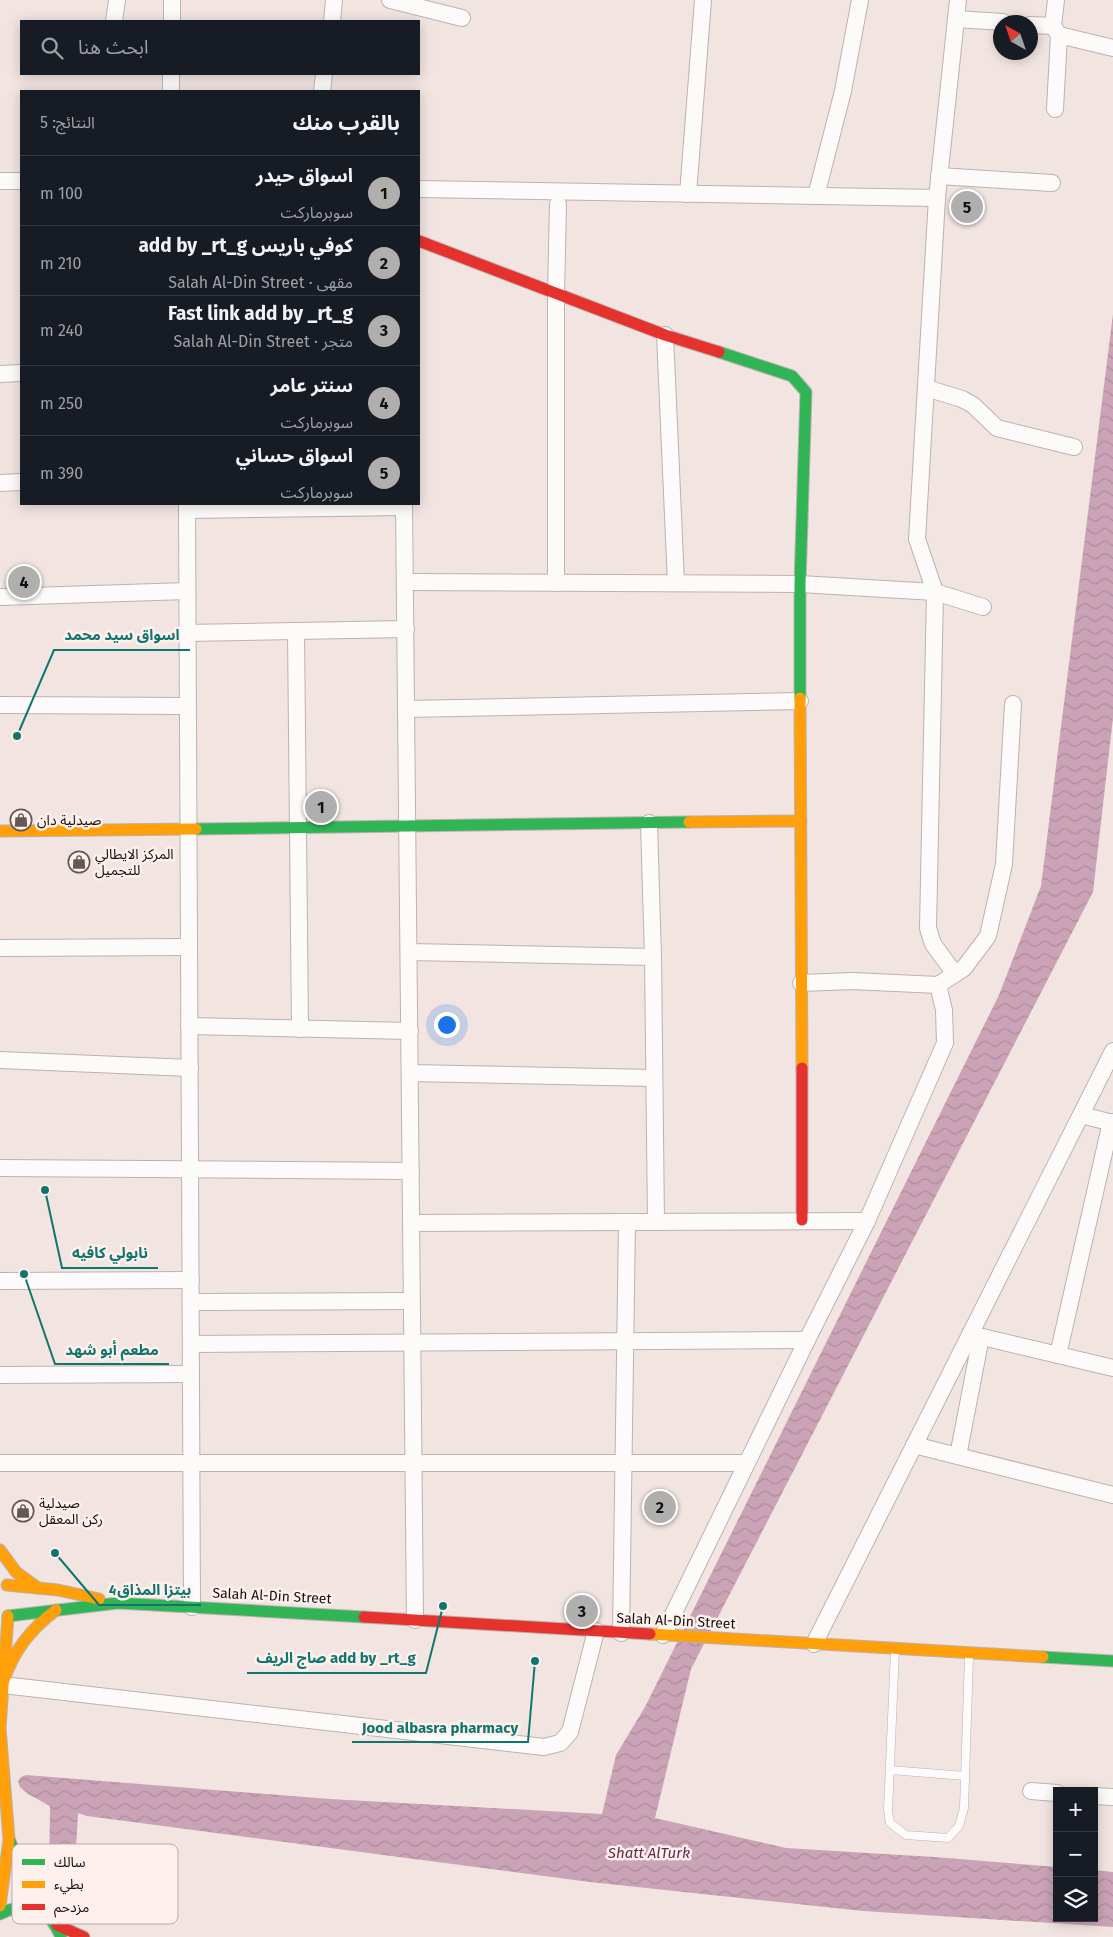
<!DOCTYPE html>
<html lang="ar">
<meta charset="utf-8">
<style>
:root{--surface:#171b24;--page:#242831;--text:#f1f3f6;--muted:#9ea1a6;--line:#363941;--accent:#b1aeae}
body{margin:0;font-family:"Fira Sans","Noto Sans Arabic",sans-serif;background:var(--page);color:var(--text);direction:rtl}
.controls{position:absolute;right:15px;bottom:15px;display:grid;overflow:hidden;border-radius:0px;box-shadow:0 2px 12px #0003}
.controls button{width:45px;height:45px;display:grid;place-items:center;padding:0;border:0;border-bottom:1px solid var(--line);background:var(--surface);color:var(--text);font:25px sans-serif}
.compass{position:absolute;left:993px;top:15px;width:45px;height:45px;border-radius:50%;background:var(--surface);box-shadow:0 2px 12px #0003;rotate:320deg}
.you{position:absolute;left:446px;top:1024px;width:18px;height:18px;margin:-12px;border:4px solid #fff;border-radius:50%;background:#1a73e8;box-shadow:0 0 0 8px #1a73e833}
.badge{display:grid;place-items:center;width:32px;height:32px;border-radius:50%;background:var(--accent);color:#111;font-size:16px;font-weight:700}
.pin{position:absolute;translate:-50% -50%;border:2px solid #fff;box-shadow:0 1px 5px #0006}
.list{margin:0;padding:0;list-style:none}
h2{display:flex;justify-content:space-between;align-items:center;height:65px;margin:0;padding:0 20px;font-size:21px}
h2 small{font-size:16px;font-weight:400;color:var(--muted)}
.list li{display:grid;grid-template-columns:32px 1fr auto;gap:15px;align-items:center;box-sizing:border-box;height:70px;padding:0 20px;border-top:1px solid var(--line)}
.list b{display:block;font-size:19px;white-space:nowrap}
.list p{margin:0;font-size:16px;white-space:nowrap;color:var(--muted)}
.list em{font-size:16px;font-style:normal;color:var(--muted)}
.icon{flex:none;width:28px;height:28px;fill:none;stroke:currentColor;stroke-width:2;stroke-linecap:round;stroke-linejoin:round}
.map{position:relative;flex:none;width:1113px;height:1937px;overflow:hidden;direction:ltr}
.search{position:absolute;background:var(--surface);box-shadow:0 2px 12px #0003;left:20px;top:20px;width:400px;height:55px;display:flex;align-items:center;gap:12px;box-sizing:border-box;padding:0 18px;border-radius:0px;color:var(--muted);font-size:19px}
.panel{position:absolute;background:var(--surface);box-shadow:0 2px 12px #0003;left:20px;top:90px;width:400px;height:415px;border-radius:0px;direction:rtl}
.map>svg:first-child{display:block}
.water{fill:url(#water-waves)}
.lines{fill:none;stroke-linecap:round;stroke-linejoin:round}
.lane-casing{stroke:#bcb2b0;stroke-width:9}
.street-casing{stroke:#bcb2b0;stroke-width:18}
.fast-casing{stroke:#bcb2b0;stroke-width:13}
.slow-casing{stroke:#bcb2b0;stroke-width:13}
.jam-casing{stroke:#bcb2b0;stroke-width:13}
.lane{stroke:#fdfbfa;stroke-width:8}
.street{stroke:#fdfbfa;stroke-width:16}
.fast{stroke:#30b455;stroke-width:11}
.slow{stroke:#ff9f0a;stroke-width:11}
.jam{stroke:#e5322d;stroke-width:11}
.labels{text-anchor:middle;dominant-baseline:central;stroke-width:5;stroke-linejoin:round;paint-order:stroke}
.poi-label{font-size:14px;fill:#160f0d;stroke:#fef0ec;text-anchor:start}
.street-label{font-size:14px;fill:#160f0d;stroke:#fef0ec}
.water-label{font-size:15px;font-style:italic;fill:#65264c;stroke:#fef0ec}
.key{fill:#fef0ec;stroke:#b8aca9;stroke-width:1}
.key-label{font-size:14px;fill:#160f0d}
.leader{fill:none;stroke:#0f766e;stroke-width:2}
.callout-dot{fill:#0f766e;stroke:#fef0ec;stroke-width:2}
.callout-label{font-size:15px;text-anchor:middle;font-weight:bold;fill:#0f766e;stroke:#fef0ec;stroke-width:5;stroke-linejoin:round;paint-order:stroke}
</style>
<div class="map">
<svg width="1113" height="1937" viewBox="0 0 1113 1937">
<defs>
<pattern id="water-waves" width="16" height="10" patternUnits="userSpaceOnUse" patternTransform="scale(1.25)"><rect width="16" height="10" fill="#cba3b6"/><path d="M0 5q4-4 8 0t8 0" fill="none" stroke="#ae8b9b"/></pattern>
</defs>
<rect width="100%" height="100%" fill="#f1e4e1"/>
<polygon class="water" points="1113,314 1113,718 1093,892 691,1669 655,1818 786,1848 934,1857 1057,1867 1057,1918 1094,1918 1094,1870 1113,1872 1113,1927 863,1911 590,1882 87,1816 78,1813 74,1885 67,1907 49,1890 50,1806 28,1794 20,1787 18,1781 21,1777 26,1775 330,1799 602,1814 616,1755 645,1707 999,995 1041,886"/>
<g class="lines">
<g class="lane-casing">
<g id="lane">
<polyline points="895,1650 888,1810 890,1823 906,1835 948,1838 959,1826 964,1808 969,1657"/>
<polyline points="890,1770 965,1776"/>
</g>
</g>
<g class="street-casing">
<g id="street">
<polyline points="390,0 462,18"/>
<polyline points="956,19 1003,22"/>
<polyline points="114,21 117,0"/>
<polyline points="172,21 172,0"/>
<polyline points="332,21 334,0"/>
<polyline points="1030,25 1053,26"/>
<polyline points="1059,35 1113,48"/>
<polyline points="171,91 171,74"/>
<polyline points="322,91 324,74"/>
<polyline points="1055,109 1059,35 1053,26 1056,0"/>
<polyline points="939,176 1052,183"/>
<polyline points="0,181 21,181"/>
<polyline points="419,189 937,198"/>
<polyline points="688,194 703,0"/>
<polyline points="816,196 843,91 860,0"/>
<polyline points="665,335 676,583"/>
<polyline points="0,374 21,373"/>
<polyline points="926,388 962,399 973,405 997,428 1074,447"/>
<polyline points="0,483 21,482"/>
<polyline points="187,504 192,1607"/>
<polyline points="404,504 415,1620"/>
<polyline points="187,510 404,507"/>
<polyline points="405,582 800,584 935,592 983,607"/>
<polyline points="556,583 556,293 558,204"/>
<polyline points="0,597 187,591"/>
<polyline points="296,631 300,1029"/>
<polyline points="187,633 406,629"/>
<polyline points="0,705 188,706"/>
<polyline points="406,709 800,701"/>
<polyline points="649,823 653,957 656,1222"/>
<polyline points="0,948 189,947"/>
<polyline points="409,952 653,957"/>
<polyline points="955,974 933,944 928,928 935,592 917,539 937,198 958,0"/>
<polyline points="801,983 852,981 938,985"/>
<polyline points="189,1026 410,1031"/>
<polyline points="0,1060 190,1068"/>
<polyline points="410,1073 654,1078"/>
<polyline points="1081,1115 1113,1123"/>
<polyline points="0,1168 411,1171"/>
<polyline points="412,1223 867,1221"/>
<polyline points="0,1281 191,1280"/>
<polyline points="191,1302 412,1301"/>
<polyline points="970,1334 1113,1368"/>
<polyline points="191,1344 807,1340"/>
<polyline points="1058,1355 1111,1122"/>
<polyline points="0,1375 191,1374"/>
<polyline points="914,1445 1113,1495"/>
<polyline points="958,1456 981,1337"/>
<polyline points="0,1463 746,1463"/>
<polyline points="621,1633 627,1222"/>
<polyline points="663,1635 807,1340 867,1221 945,1043 944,1010 938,985 964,968 988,936 1004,864 1013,704"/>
<polyline points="814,1644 1113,1051"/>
<polyline points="3,1685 544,1747 560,1743 570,1732 596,1631"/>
<polyline points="1031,1791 1057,1793"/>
<polyline points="1094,1796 1113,1797"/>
</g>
</g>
<g class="fast-casing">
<g id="fast">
<polyline points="719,352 792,376 806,392 800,584 800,698"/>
<polyline points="196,829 689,822"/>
<polyline points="8,1616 118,1603 364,1617"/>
<polyline points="1043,1657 1113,1661"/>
<polyline points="10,1841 37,1908"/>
<path d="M0,1914C29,1899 48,1907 61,1937"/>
</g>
</g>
<g class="slow-casing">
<g id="slow">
<polyline points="800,698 802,1068"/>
<polyline points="689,822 801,821"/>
<polyline points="0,831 196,829"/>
<polyline points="0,1550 16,1572 38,1588"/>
<polyline points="7,1585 58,1590 99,1599"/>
<polyline points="650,1634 1043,1657"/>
<path d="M4,1680C14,1650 31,1629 56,1610"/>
<polyline points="0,1906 9,1839 0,1728 8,1616"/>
</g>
</g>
<g class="jam-casing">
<g id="jam">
<polyline points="419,241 665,335 719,352"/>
<polyline points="802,1068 802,1220"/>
<polyline points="364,1617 650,1634"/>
<polyline points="57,1925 84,1937"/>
</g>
</g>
<use href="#lane" class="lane"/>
<use href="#street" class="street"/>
<use href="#fast" class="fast"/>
<use href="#slow" class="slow"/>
<use href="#jam" class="jam"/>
</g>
<defs>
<g id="shop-ring" transform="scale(1.125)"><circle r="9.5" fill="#fef0ec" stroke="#635a57" stroke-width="1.5"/><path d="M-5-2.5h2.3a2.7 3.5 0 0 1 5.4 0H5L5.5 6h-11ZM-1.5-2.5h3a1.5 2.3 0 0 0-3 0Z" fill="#635a57"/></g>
</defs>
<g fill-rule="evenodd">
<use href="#shop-ring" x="21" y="820"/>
<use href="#shop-ring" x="79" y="862"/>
<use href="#shop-ring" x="23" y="1511"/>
</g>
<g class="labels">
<g class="poi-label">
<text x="37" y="820">صيدلية دان</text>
<text x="95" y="854">المركز الايطالي<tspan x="95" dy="16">للتجميل</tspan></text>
<text x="39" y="1503">صيدلية<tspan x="39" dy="16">ركن المعقل</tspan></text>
</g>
<g class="street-label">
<text transform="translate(272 1596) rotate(3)">Salah Al-Din Street</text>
<text transform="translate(676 1621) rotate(3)">Salah Al-Din Street</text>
</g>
<g class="water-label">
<text x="649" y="1853">Shatt AlTurk</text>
</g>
</g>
<rect x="12" y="1844" width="166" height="80" rx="8" class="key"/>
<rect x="22" y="1859" width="23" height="6" fill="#30b455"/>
<rect x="22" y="1881" width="23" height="7" fill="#ff9f0a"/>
<rect x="22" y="1904" width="23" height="6" fill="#e5322d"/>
<g class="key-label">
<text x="54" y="1867">سالك</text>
<text x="54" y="1889">بطيء</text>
<text x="54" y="1912">مزدحم</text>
</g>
<path class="leader" d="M17 736L54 650H190M45 1190L62 1268H158M24 1274L55 1364H169M55 1553L99 1605H201M443 1606L426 1673H247M535 1661L528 1742H352"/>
<g class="callout-dot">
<circle cx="17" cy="736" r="5"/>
<circle cx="45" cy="1190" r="5"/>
<circle cx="24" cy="1274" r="5"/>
<circle cx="55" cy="1553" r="5"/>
<circle cx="443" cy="1606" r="5"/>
<circle cx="535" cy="1661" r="5"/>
</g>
<g class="callout-label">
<text x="122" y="640">اسواق سيد محمد</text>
<text x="110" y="1258">نابولي كافيه</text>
<text x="112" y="1355">مطعم أبو شهد</text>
<text x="150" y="1595">بيتزا المذاق4</text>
<text x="336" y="1663">صاج الريف add by _rt_g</text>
<text x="440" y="1733">Jood albasra pharmacy</text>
</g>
</svg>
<div class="controls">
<button>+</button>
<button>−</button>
<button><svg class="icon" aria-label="layers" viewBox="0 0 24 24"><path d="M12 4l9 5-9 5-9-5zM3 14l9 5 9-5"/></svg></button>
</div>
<svg class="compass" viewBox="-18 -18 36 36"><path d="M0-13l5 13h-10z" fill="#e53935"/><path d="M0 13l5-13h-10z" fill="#9ea1a6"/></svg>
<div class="you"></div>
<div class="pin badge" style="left:321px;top:807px">1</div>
<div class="pin badge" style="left:660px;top:1507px">2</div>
<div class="pin badge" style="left:582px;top:1611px">3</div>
<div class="pin badge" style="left:24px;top:582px">4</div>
<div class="pin badge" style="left:967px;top:207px">5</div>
<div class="search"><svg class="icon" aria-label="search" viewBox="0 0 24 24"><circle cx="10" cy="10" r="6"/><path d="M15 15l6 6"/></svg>ابحث هنا</div>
<section class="panel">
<h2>بالقرب منك<small>النتائج: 5</small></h2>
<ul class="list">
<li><span class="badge">1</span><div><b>اسواق حيدر</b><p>سوبرماركت</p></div><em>100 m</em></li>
<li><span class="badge">2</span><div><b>كوفي باريس add by _rt_g</b><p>مقهى · Salah Al-Din Street</p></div><em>210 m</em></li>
<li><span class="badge">3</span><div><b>Fast link add by _rt_g</b><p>متجر · Salah Al-Din Street</p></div><em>240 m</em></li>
<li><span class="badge">4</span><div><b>سنتر عامر</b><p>سوبرماركت</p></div><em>250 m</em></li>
<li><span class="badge">5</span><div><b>اسواق حساني</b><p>سوبرماركت</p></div><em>390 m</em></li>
</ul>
</section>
</div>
